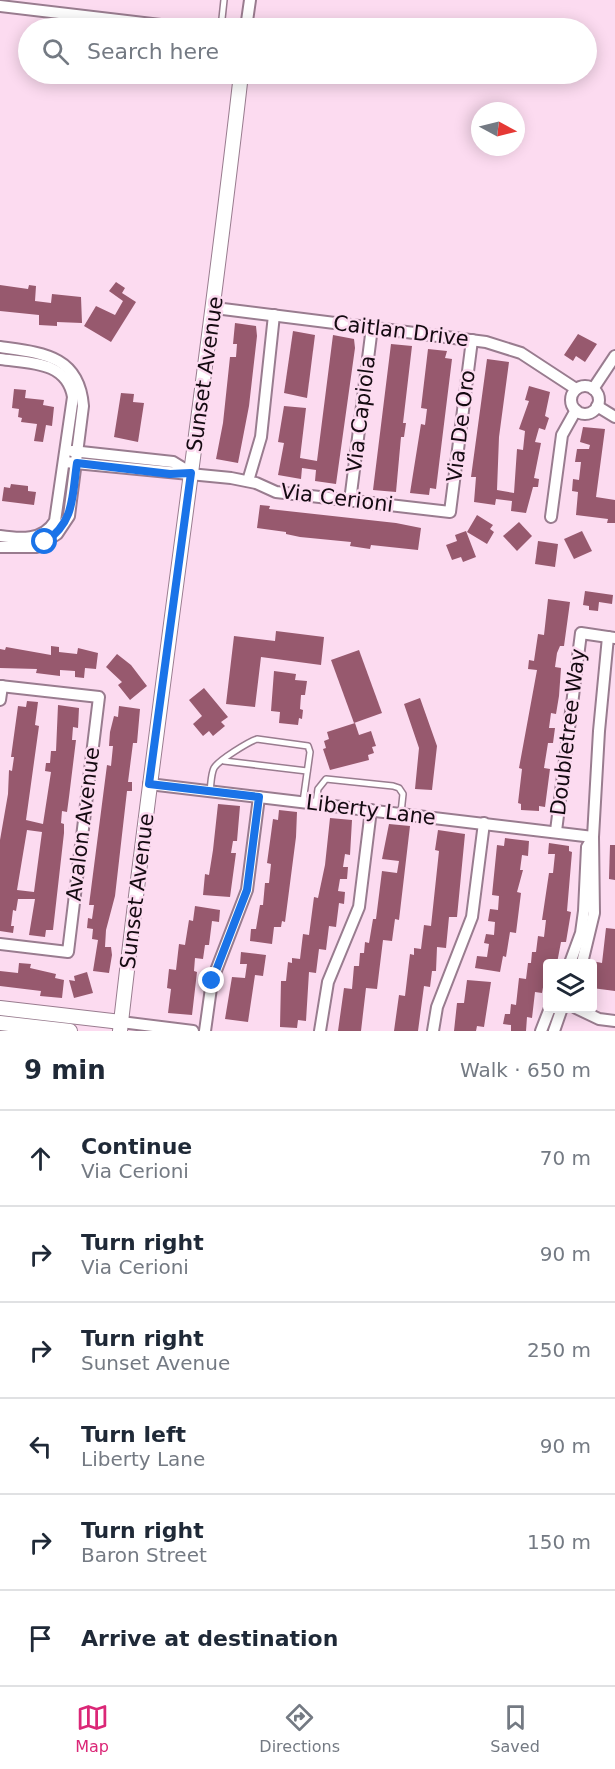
<!DOCTYPE html>
<meta charset="utf-8">
<style>
:root{--surface:#fff;--page:#f6f6f7;--text:#1f2937;--muted:#747a83;--line:#e0e1e3;--accent:#db2777}
body{margin:0;font-family:"DejaVu Sans",sans-serif;background:var(--page);color:var(--text)}
.controls{position:absolute;right:18px;bottom:18px;display:grid;overflow:hidden;border-radius:6px;box-shadow:0 3px 15px #0003}
.controls button{width:54px;height:54px;display:grid;place-items:center;padding:0;border:0;border-bottom:2px solid var(--line);background:var(--surface);color:var(--text);font:30px sans-serif}
.compass{position:absolute;left:471px;top:102px;width:54px;height:54px;border-radius:50%;background:var(--surface);box-shadow:0 3px 15px #0003;rotate:97deg}
.stop{position:absolute;width:18px;height:18px;margin:-14px;border:4px solid #1a73e8;border-radius:50%;background:#fff}
.stop.end{background:#1a73e8;border-color:#fff;box-shadow:0 2px 6px #0008}
.list{margin:0;padding:0;list-style:none}
h2{display:flex;justify-content:space-between;align-items:center;height:78px;margin:0;padding:0 24px;font-size:26px}
h2 small{font-size:20px;font-weight:400;color:var(--muted)}
.list li{display:grid;grid-template-columns:39px 1fr auto;gap:18px;align-items:center;box-sizing:border-box;height:96px;padding:0 24px;border-top:2px solid var(--line)}
.list b{display:block;font-size:22px;white-space:nowrap}
.list p{margin:0;font-size:20px;white-space:nowrap;color:var(--muted)}
.list em{font-size:20px;font-style:normal;color:var(--muted)}
.icon{flex:none;width:33px;height:33px;fill:none;stroke:currentColor;stroke-width:2;stroke-linecap:round;stroke-linejoin:round}
.map{position:relative;flex:none;width:615px;height:1031px;overflow:hidden}
.search{position:absolute;background:var(--surface);box-shadow:0 3px 15px #0003;left:18px;right:18px;top:18px;height:66px;display:flex;align-items:center;gap:15px;box-sizing:border-box;padding:0 21px;border-radius:33px;color:var(--muted);font-size:22px}
.sheet{height:654px;background:var(--surface)}
nav{display:flex;justify-content:space-around;align-items:center;box-sizing:border-box;height:84px;border-top:2px solid var(--line);background:var(--surface);font-size:16px;color:var(--muted)}
nav a{display:grid;justify-items:center;gap:3px}
nav .on{color:var(--accent)}
.map>svg:first-child{display:block}
.building{fill:#97596e;fill-rule:evenodd}
.lines{fill:none;stroke-linecap:round;stroke-linejoin:round}
.lane-casing{stroke:#997c8f;stroke-width:8}
.street-casing{stroke:#997c8f;stroke-width:14}
.secondary-casing{stroke:#997c8f;stroke-width:16}
.lane{stroke:#fff;stroke-width:5}
.street{stroke:#fff;stroke-width:10}
.secondary{stroke:#fff;stroke-width:14}
.route{stroke:#1a73e8;stroke-width:8}
.labels{text-anchor:middle;dominant-baseline:central;stroke-width:5;stroke-linejoin:round;paint-order:stroke}
.street-label{font-size:21px;fill:#140a11;stroke:#fcdbf0}
</style>
<div class="map">
<svg width="615" height="1031" viewBox="0 0 615 1031">
<rect width="100%" height="100%" fill="#fcdbf0"/>
<g class="building">
<polygon points="116,282 125,288 122,293 136,302 111,342 84,326 96,306 115,315 123,301 109,291"/>
<polygon points="0,285 28,289 29,285 36,286 35,301 51,303 52,294 81,297 82,323 57,322 57,326 39,325 39,315 0,311"/>
<polygon points="235,323 256,326 257,336 249,406 238,463 216,459 223,423 230,357 236,357 237,344 233,344"/>
<polygon points="293,331 315,335 307,398 284,393"/>
<polygon points="578,334 597,344 585,362 576,356 573,361 564,355"/>
<polygon points="333,335 354,339 355,348 336,484 315,481 316,470 302,468 301,479 278,475 284,443 278,442 284,406 306,408 300,458 317,461"/>
<polygon points="391,344 412,346 403,423 406,423 404,437 401,437 396,492 373,490"/>
<polygon points="428,349 447,351 445,358 452,359 436,489 430,488 429,495 410,493 421,424 425,425 427,409 421,408"/>
<polygon points="487,359 509,362 499,437 497,490 514,493 517,449 523,450 525,431 519,429 529,401 525,400 529,386 550,392 545,416 549,418 545,430 539,428 535,442 541,443 534,478 539,479 538,487 533,487 526,513 511,511 512,501 496,499 495,505 474,502 476,477 471,477"/>
<polygon points="14,389 26,390 25,398 44,400 43,405 54,407 52,426 46,425 43,442 34,441 37,424 21,422 22,418 18,417 19,409 12,408"/>
<polygon points="121,393 134,394 133,402 144,403 138,442 114,437"/>
<polygon points="583,427 605,429 596,497 615,500 615,523 607,523 608,519 576,515 578,492 572,491 573,479 579,480 581,462 575,462 577,449 589,449 590,445 580,442"/>
<polygon points="11,484 28,486 28,491 36,492 34,505 2,501 4,487 10,488"/>
<polygon points="260,505 270,506 269,509 396,523 421,528 418,550 371,545 370,549 350,546 351,542 300,537 286,534 286,532 257,528"/>
<polygon points="477,515 493,525 490,529 494,532 487,544 467,532"/>
<polygon points="519,522 532,536 517,551 503,536"/>
<polygon points="466,531 476,557 463,562 461,557 452,560 446,545 457,541 455,535"/>
<polygon points="582,531 592,551 574,559 564,539"/>
<polygon points="538,541 558,544 555,567 535,564"/>
<polygon points="585,591 613,595 612,604 599,602 598,611 589,610 589,606 583,605"/>
<polygon points="548,599 570,602 564,646 560,646 557,653 555,667 561,668 559,696 556,714 551,713 549,728 555,728 553,743 548,743 544,768 550,769 545,807 539,806 539,811 521,810 521,804 518,803 522,769 519,768 537,670 528,669 529,660 534,661 538,634 544,635"/>
<polygon points="276,631 324,637 321,665 261,657 255,707 226,704 234,636 275,641"/>
<polygon points="51,646 59,647 59,652 77,654 78,648 98,653 96,669 85,668 84,678 75,677 75,671 60,670 60,676 36,673 37,669 0,668 0,649 5,650 6,647 51,655"/>
<polygon points="359,650 382,713 354,723 331,660"/>
<polygon points="117,654 131,665 147,686 130,700 118,685 122,682 106,667"/>
<polygon points="274,671 296,674 295,680 307,681 305,695 301,695 300,709 303,710 302,719 299,718 298,725 279,723 280,712 271,711"/>
<polygon points="204,688 228,717 221,722 225,726 213,736 209,731 203,736 193,724 202,716 189,700"/>
<polygon points="420,698 437,746 432,790 415,789 419,748 404,704"/>
<path d="M27,701L38,702L35,725L39,726L26,820L43,824L51,772L45,771L46,763H50L51,751H56L58,705L79,708L78,728L73,727L72,740H76L69,797L67,812L62,811L61,823L64,824V833L53,930H46L45,937L29,935L35,899H18L16,911L13,910L11,926H14L13,933L0,931V840L8,794L9,770L12,771L14,757H11L18,706L26,707ZM27,830L42,832L34,892L17,890Z"/>
<polygon points="119,706 140,709 137,743 133,743 128,782 132,782 132,791 127,791 115,896 106,930 105,947 111,947 112,955 109,973 93,971 98,940 92,939 93,929 87,928 88,918 92,919 94,905 89,905 107,765 111,766 113,746 109,746 110,732 114,716 118,717"/>
<polygon points="355,723 359,735 371,731 376,746 372,747 374,753 368,755 369,760 330,770 323,749 326,748 324,741 329,739 327,732"/>
<polygon points="218,804 240,806 237,841 233,841 231,853 236,853 230,897 203,895 205,874 209,875 213,850"/>
<polygon points="279,810 297,812 296,837 285,922 282,921 281,927 274,927 272,944 250,941 251,929 256,929 260,905 263,905 265,883 269,883 271,864 267,863 271,834 273,819 278,820"/>
<polygon points="330,818 352,820 350,855 345,854 343,867 348,867 347,879 340,879 338,891 345,892 344,904 339,903 336,927 329,926 326,950 319,949 316,973 309,972 306,1021 298,1020 297,1028 280,1027 281,981 286,981 288,962 292,963 292,958 300,959 303,934 309,935 314,897 318,898 325,865"/>
<polygon points="389,824 410,826 399,920 395,919 392,941 383,940 377,989 366,988 361,1031 338,1031 344,988 352,989 354,966 359,966 360,953 364,953 365,942 369,943 373,919 376,919 382,871 397,873 399,861 382,859"/>
<polygon points="438,830 465,834 457,917 449,917 446,948 437,947 436,971 432,971 430,987 424,986 418,1031 394,1031 399,995 405,996 410,954 414,955 414,948 421,949 424,925 431,926 439,851 435,850"/>
<polygon points="505,838 529,841 528,856 522,855 520,870 523,870 517,892 521,893 516,933 510,932 506,957 503,956 500,972 475,968 477,956 487,957 489,944 484,943 486,934 494,935 495,922 488,921 490,909 498,910 499,896 492,895 497,845 504,846"/>
<polygon points="549,843 569,846 569,851 572,852 567,911 571,912 566,942 561,942 557,963 548,963 548,976 545,976 542,993 535,992 532,1018 527,1017 526,1031 511,1031 511,1025 503,1024 505,1014 510,1014 511,1004 516,1005 519,978 526,979 528,963 531,963 532,952 536,952 538,936 544,937 546,920 542,920 549,873 553,873 555,854 548,854"/>
<polygon points="610,845 615,845 615,880 609,879"/>
<polygon points="195,906 220,910 219,922 212,921 209,945 205,945 203,959 195,958 194,971 197,972 192,1015 168,1013 171,989 167,988 169,969 176,970 179,944 185,945 189,920 193,921"/>
<polygon points="606,928 615,929 615,991 592,988 592,961 602,963"/>
<polygon points="241,952 266,955 263,976 255,975 248,1022 225,1019 232,977 245,978 247,964 240,964"/>
<polygon points="19,963 31,964 30,968 56,974 55,978 64,980 62,998 40,996 41,991 0,986 0,971 18,973"/>
<polygon points="87,972 93,993 74,998 69,980 75,981 74,976"/>
<polygon points="467,980 491,982 484,1027 477,1026 476,1031 454,1031 457,1003 464,1003"/>
</g>
<g class="lines">
<g class="lane-casing">
<g id="lane">
<polyline points="221,28 224,0"/>
<polyline points="224,761 307,771"/>
<path d="M210,791C211,784 211,774 214,768C219,760 248,742 257,739L308,746L310,752L303,802"/>
<polyline points="316,803 318,789 326,779 393,786 399,788 403,794 401,813"/>
</g>
</g>
<g class="street-casing">
<g id="street">
<polyline points="0,6 186,28"/>
<polyline points="246,28 250,0"/>
<polyline points="215,308 486,342 521,353 576,389"/>
<path d="M0,347C42,353 79,355 83,406L69,516L57,534L37,547H0"/>
<path d="M0,359C29,363 67,361 73,397L55,521C43,541 20,539 0,536"/>
<circle cx="585" cy="400" r="14"/>
<polyline points="593,389 615,356"/>
<polyline points="597,406 615,417"/>
<polyline points="72,451 173,462 191,473"/>
<polyline points="65,462 231,478 256,483 276,492 450,512 472,340"/>
<polyline points="248,481 261,437 274,315"/>
<polyline points="350,501 372,327"/>
<polyline points="551,517 562,435 576,410"/>
<polyline points="0,686 99,697 68,952 0,944"/>
<polyline points="0,700 2,686"/>
<polyline points="149,784 593,837"/>
<polyline points="556,831 581,633 615,638"/>
<polyline points="570,963 581,933 584,911 587,847 593,837"/>
<polyline points="582,963 594,913 593,837 599,731 608,637"/>
<polyline points="576,1008 599,1019 615,1021"/>
<polyline points="121,1022 193,1031"/>
<polyline points="205,1031 212,981 247,890 259,797"/>
<polyline points="320,1031 328,982 359,907 371,810"/>
<polyline points="433,1031 437,1007 472,917 484,823"/>
<polyline points="541,1031 550,1008"/>
<polyline points="554,1031 562,1008"/>
</g>
</g>
<g class="secondary-casing">
<g id="secondary">
<polyline points="0,1008 121,1022"/>
<polyline points="0,1023 70,1031"/>
<path d="M120,1031C156,711 205,393 241,74"/>
</g>
</g>
<use href="#lane" class="lane"/>
<use href="#street" class="street"/>
<use href="#secondary" class="secondary"/>
</g>
<g class="lines">
<path class="route" d="M45,542C75,522 72,496 77,463L170,474L191,473L149,784L259,797L247,890L212,981"/>
</g>
<g class="labels">
<g class="street-label">
<text transform="translate(401 331) rotate(7)">Caitlan Drive</text>
<text transform="translate(205 374) rotate(-82)">Sunset Avenue</text>
<text transform="translate(361 414) rotate(-83)">Via Capiola</text>
<text transform="translate(461 426) rotate(-83)">Via De Oro</text>
<text transform="translate(337 498) rotate(7)">Via Cerioni</text>
<text transform="translate(568 732) rotate(-83)">Doubletree Way</text>
<text transform="translate(371 810) rotate(7)">Liberty Lane</text>
<text transform="translate(83 824) rotate(-83)">Avalon Avenue</text>
<text transform="translate(137 891) rotate(-83)">Sunset Avenue</text>
</g>
</g>
</svg>
<div class="controls">
<button><svg class="icon" aria-label="layers" viewBox="0 0 24 24"><path d="M12 4l9 5-9 5-9-5zM3 14l9 5 9-5"/></svg></button>
</div>
<svg class="compass" viewBox="-18 -18 36 36"><path d="M0-13l5 13h-10z" fill="#e53935"/><path d="M0 13l5-13h-10z" fill="#747a83"/></svg>
<div class="stop" style="left:45px;top:542px"></div>
<div class="stop end" style="left:212px;top:981px"></div>
<div class="search"><svg class="icon" aria-label="search" viewBox="0 0 24 24"><circle cx="10" cy="10" r="6"/><path d="M15 15l6 6"/></svg>Search here</div>
</div>
<section class="sheet">
<h2>9 min<small>Walk · 650 m</small></h2>
<ul class="list">
<li><svg class="icon" aria-label="ahead" viewBox="0 0 24 24"><path d="M12 20V5M6 11l6-6 6 6"/></svg><div><b>Continue</b><p>Via Cerioni</p></div><em>70 m</em></li>
<li><svg class="icon" aria-label="right" viewBox="0 0 24 24"><path d="M7 20v-9h11M14 6l5 5-5 5"/></svg><div><b>Turn right</b><p>Via Cerioni</p></div><em>90 m</em></li>
<li><svg class="icon" aria-label="right" viewBox="0 0 24 24"><path d="M7 20v-9h11M14 6l5 5-5 5"/></svg><div><b>Turn right</b><p>Sunset Avenue</p></div><em>250 m</em></li>
<li><svg class="icon" aria-label="left" viewBox="0 0 24 24"><path d="M17 20v-9H6M10 6l-5 5 5 5"/></svg><div><b>Turn left</b><p>Liberty Lane</p></div><em>90 m</em></li>
<li><svg class="icon" aria-label="right" viewBox="0 0 24 24"><path d="M7 20v-9h11M14 6l5 5-5 5"/></svg><div><b>Turn right</b><p>Baron Street</p></div><em>150 m</em></li>
<li><svg class="icon" aria-label="arrive" viewBox="0 0 24 24"><path d="M6 21V4h12l-3 4 3 4H6"/></svg><div><b>Arrive at destination</b></div></li>
</ul>
</section>
<nav>
<a class="on"><svg class="icon" aria-label="map" viewBox="0 0 24 24"><path d="M3 6l6-2 6 2 6-2v14l-6 2-6-2-6 2zM9 4v14M15 6v14"/></svg>Map</a>
<a><svg class="icon" aria-label="directions" viewBox="0 0 24 24"><path d="M12 3l9 9-9 9-9-9zM9 14v-3h6M13 9l2 2-2 2"/></svg>Directions</a>
<a><svg class="icon" aria-label="saved" viewBox="0 0 24 24"><path d="M7 4h10v16l-5-4-5 4z"/></svg>Saved</a>
</nav>
